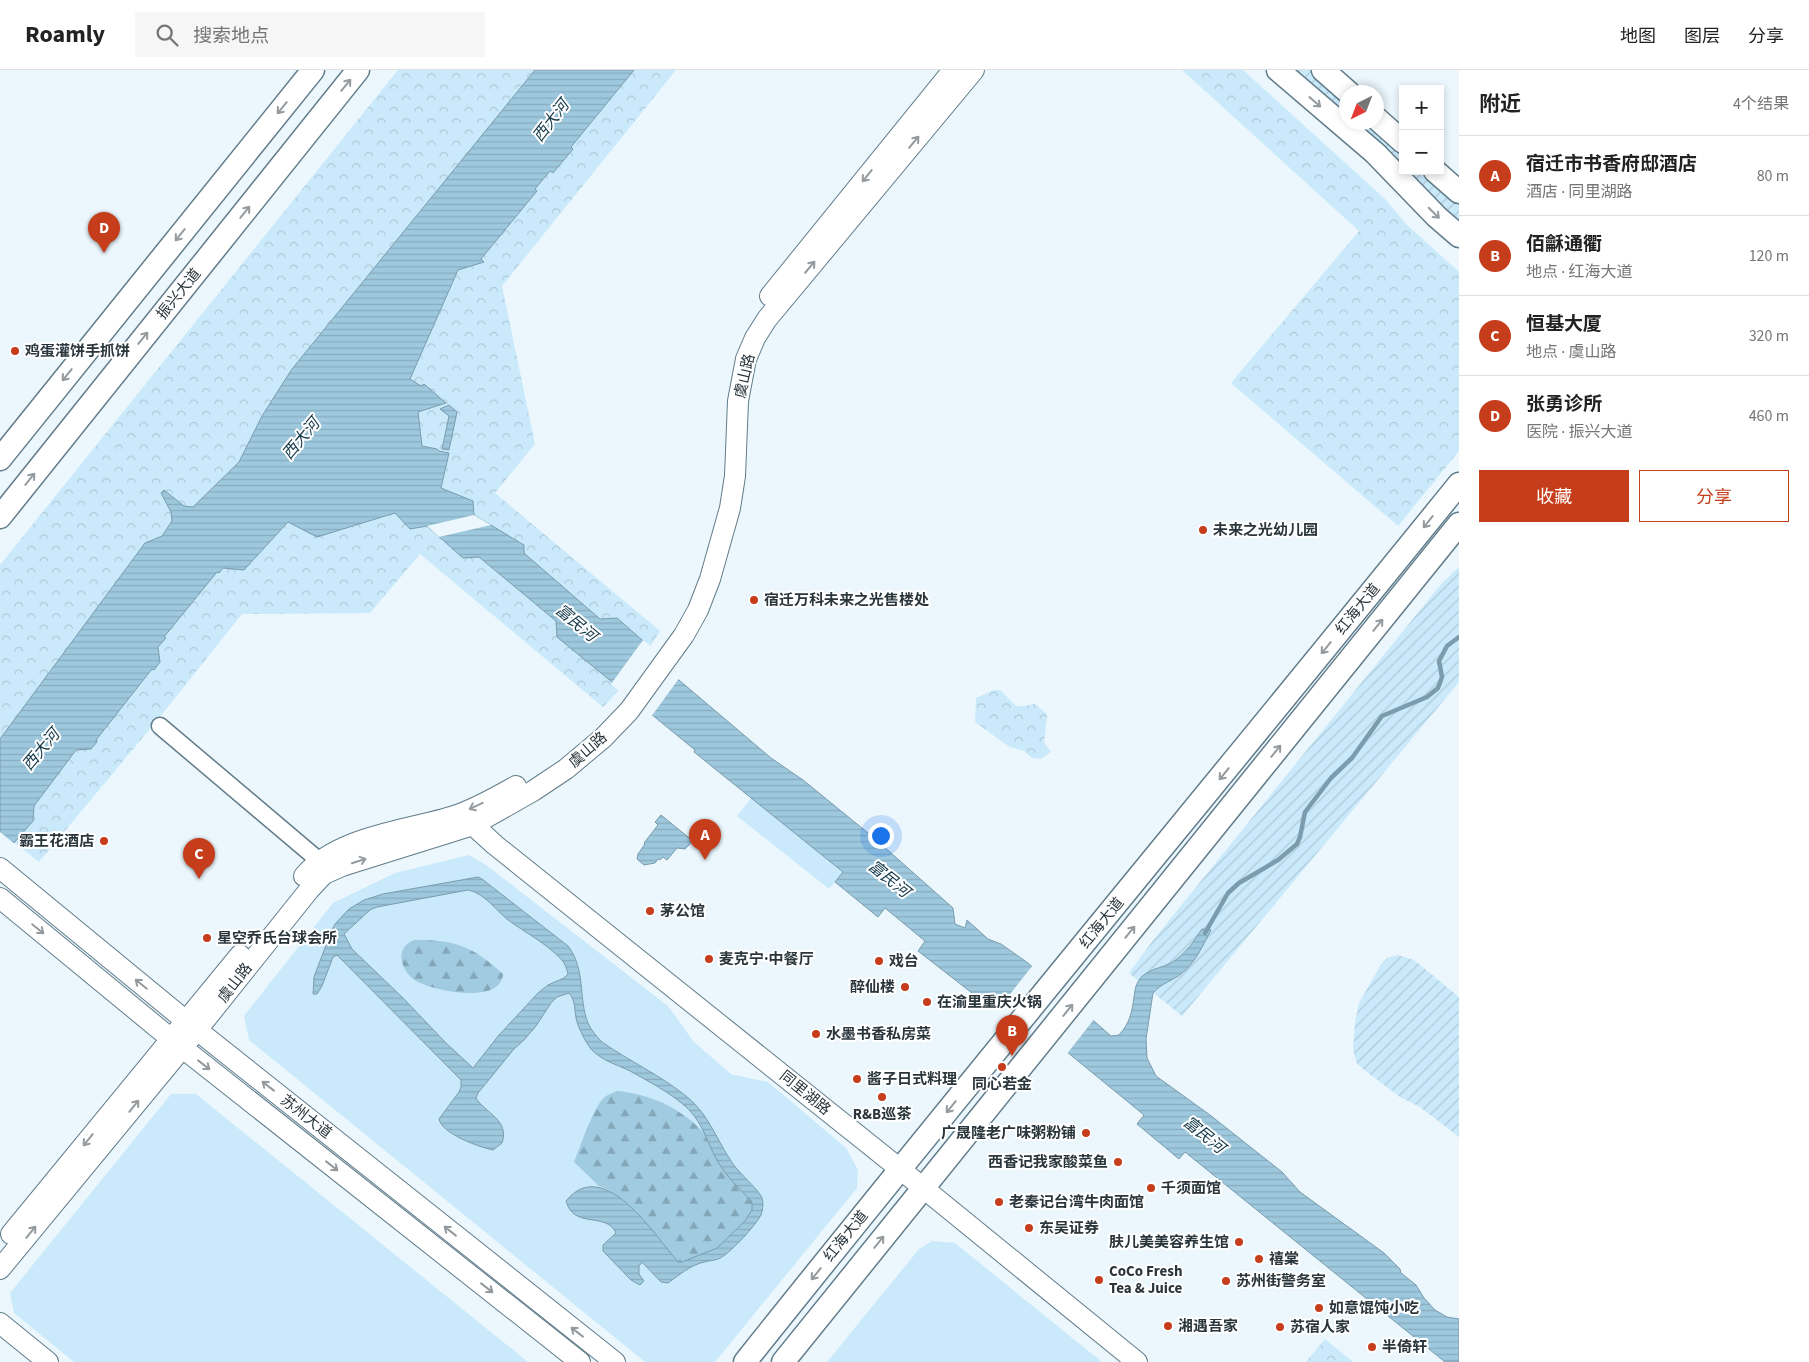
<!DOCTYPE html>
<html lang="zh">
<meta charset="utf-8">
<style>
:root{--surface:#fff;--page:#f6f6f6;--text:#222;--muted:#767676;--line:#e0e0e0;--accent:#c63d1b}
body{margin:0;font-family:"Source Sans 3","Noto Sans SC",sans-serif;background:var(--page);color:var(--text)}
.controls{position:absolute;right:15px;top:15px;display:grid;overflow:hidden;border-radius:0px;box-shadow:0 2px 8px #0003}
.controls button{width:45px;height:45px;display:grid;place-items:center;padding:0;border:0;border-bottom:1px solid var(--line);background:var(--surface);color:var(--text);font:25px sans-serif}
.compass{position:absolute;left:1339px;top:15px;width:45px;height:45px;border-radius:50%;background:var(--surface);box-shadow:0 2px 8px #0003;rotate:222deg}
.you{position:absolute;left:880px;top:765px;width:18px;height:18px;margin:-12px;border:4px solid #fff;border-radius:50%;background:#1a73e8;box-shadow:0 0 0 8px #1a73e833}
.badge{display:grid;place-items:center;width:32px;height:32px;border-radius:50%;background:var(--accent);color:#fff;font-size:16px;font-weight:700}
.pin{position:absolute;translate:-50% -41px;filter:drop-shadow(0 1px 2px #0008)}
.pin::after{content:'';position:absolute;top:26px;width:18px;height:15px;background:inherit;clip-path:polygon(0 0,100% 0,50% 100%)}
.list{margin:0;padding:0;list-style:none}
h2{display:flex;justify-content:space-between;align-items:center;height:65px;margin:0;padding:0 20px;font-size:21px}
h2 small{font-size:16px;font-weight:400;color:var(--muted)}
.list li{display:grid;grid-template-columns:32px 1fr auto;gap:15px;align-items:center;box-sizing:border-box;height:80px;padding:0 20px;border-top:1px solid var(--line)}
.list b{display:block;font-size:19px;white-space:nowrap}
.list p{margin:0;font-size:16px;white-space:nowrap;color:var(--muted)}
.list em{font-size:16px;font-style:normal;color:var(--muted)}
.actions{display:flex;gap:10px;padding:15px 20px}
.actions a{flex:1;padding:11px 0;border:1px solid var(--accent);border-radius:0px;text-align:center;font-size:18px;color:var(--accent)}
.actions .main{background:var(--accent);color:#fff}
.icon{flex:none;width:28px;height:28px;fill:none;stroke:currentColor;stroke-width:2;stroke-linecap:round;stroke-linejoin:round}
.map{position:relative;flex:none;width:1459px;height:1292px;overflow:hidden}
header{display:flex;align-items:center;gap:30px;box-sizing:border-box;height:70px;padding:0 25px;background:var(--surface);border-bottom:1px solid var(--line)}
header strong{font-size:24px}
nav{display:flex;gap:28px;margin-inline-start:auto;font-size:18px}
.search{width:350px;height:45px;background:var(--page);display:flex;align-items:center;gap:12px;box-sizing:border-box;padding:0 18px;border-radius:0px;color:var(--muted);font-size:19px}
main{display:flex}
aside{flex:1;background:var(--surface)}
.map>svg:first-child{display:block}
.grass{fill:#caeafb}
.forest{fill:url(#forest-firs)}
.park{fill:url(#park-crowns)}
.garden{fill:url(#garden-furrows)}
.water{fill:url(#water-rules);stroke:#7a9cad;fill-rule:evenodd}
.pier{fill:#ebf7fd}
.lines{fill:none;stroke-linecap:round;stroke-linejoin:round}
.stream{stroke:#7a9cad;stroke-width:4.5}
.minor-casing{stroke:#617c8a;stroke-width:19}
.tertiary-casing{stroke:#617c8a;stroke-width:22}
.secondary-casing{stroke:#617c8a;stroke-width:25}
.minor{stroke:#fff;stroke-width:16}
.tertiary{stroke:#fff;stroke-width:20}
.secondary{stroke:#fff;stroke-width:22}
.oneway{stroke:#949a9e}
.poi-dot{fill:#c63d1b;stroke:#fff;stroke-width:2}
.labels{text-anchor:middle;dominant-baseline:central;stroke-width:4;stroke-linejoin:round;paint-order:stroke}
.street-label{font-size:15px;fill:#2a363c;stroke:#fff}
.poi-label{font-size:15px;font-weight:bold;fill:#2a363c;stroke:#fff;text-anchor:start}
.water-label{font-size:16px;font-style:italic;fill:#153b4b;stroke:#fff}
</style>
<header>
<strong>Roamly</strong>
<div class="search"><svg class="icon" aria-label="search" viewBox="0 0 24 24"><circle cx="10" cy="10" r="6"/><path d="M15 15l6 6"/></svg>搜索地点</div>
<nav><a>地图</a><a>图层</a><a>分享</a></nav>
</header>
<main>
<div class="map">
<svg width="1459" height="1292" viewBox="0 0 1459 1292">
<defs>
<pattern id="forest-firs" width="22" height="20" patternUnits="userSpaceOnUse" patternTransform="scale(1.25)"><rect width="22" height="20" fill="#a0cbe1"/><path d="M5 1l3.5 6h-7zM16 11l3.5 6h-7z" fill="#83a6b8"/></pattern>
<pattern id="park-crowns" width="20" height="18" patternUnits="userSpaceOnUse" patternTransform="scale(1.25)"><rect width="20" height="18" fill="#caeafb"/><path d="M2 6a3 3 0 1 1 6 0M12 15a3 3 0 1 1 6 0" fill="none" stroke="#aec9d8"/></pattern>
<pattern id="garden-furrows" width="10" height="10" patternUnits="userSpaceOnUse" patternTransform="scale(1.25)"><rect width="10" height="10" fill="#caeafb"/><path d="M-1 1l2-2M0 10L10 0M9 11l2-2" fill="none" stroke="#aec9d8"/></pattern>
<pattern id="water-rules" width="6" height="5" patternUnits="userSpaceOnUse" patternTransform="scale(1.25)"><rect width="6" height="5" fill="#9dc8de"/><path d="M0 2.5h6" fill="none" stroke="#87acbf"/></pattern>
</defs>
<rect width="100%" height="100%" fill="#ebf7fd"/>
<g class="grass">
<polygon points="752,727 843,802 829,819 737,746"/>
<polygon points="469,785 486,795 668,936 694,972 731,1004 768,1012 846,1078 858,1100 857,1118 715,1292 645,1292 249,970 244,946 333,833 395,803"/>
<polygon points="171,1024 196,1024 528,1292 74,1292 14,1243 10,1223"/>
<polygon points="932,1171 955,1173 1102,1292 827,1292 919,1179"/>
</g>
<g class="forest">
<path d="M414,870C454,869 474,877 503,904C501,935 435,921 418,912C401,903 393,878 414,870Z"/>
<path d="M617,1021C651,1024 683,1039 706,1065C710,1070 711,1077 714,1083C724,1100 740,1116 752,1132V1140L745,1151L717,1178L682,1192H678L609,1120L599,1116L574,1092C580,1078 594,1034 606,1026C609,1024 614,1023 617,1021Z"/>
</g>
<g class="park">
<path d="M398,0H676L502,216L535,374L495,423L660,561C644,587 625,616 603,637L420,484L370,543L242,544L159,648L39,792L0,761V495Z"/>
<polygon points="1182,0 1243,0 1385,129 1406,154 1459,202 1459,381 1398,456 1231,313 1359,161"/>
<polygon points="994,620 1000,620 1016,636 1025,636 1035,634 1046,643 1047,647 1044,672 1051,682 1041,689 1032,688 1024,681 1008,676 975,652 976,628"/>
<polygon points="1325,1269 1353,1292 1306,1292"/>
</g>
<g class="garden">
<polygon points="1287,0 1311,0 1346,32 1346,52 1369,53 1403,83 1403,101 1423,101 1459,133 1459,151 1442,140"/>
<polygon points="1459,497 1459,612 1182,946 1129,903 1154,869 1442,513"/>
<polygon points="1398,885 1414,890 1459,927 1459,1067 1420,1037 1400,1027 1372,1006 1357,994 1353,980 1355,952 1359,933 1380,896 1387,888"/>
</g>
<g class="water">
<path d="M535,0H634L571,77L573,79L553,103L550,101L535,119L537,121L481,189L484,192L458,200L410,309L421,316L424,314L446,333L418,342L422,376L437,379L439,381L449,383L441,418L473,431L474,445L524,475V483L600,549L617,548L650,577L647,583L771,688L803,710L873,767L953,838L955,854L965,858L967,850L988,869L1001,874L1028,893L1111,966L1119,965C1130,953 1132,942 1134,927C1135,922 1135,916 1138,912C1145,898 1163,899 1174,891C1186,883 1194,871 1202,859L1211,860C1203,875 1196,892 1182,903C1173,911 1161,913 1153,923L1146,969L1147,988L1156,1006L1210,1045L1282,1102L1300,1122L1384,1183L1400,1199L1401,1203L1416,1215L1424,1228L1435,1240L1447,1247L1459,1249V1292H1445L1185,1082L1179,1089L1137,1054L1144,1045L1001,928L994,935L985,926L981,930L918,881L925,871L885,838L878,847L835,812L843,802L694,682L695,680L557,567L556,551L479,487L463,488L427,456L410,459L395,443L317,467L288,452L244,500L223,498L219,503L217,502L164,567L166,568L158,577L160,592L154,600L152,599L96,670L97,672L91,679L76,680L34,736L33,751L0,789V669L145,473L162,466L172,451L171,442L161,423L164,420L184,436L193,437L239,392L262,346L292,299Z"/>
<polygon points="449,335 457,342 449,380 442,379 449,346 440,339"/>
<polygon points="661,745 693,771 685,779 677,778 667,790 663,787 660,790 658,789 655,793 644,795 637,789 638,784 645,774 644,773 658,755 655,752"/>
<path d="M478,807L482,809L568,876C586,899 578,928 588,953C591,960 597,967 602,972C629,991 660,1005 686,1026C709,1044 717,1071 733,1094C741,1105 755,1116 761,1126C764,1131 763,1139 761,1145C755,1156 733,1180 722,1187C716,1191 711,1190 704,1192C691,1195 679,1205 668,1213L661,1212L642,1192L639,1196V1204L644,1211L640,1215L631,1210L603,1181V1175L616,1163C606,1141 574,1160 566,1131C604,1084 655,1166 678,1192H682L717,1178L745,1151L752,1140V1132C742,1121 730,1110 722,1098C707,1077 706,1055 685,1036C669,1022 648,1011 630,1001C616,994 602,991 591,979C585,971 580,961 577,952C574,942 576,930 569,923L557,927L551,933L536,956L524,970L514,979L478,1023L476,1028C485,1043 510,1050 502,1073L493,1080C479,1077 442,1064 439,1049L459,1022L461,1017V1010L337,885L333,887L322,916L317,924H313L314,907L331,862L335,854L349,839L364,830L383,824ZM468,820C484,823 496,840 508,850C526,863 546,873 562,890C565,894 567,899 568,904L564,908L548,915L538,923L499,965L473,998L446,973L403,928L352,879L344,864L370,840L377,837Z"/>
</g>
<g class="pier">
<polygon points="474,445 491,455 439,467 427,456"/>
<polygon points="643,570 653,578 650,582 680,607 651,647 611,614"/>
<polygon points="0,762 16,775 0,791"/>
<polygon points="1033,895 1095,948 1066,985 1003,933"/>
</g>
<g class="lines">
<polyline class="stream" points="1205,863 1228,823 1239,813 1278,790 1297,774 1300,767 1305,742 1331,708 1352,688 1382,646 1427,627 1438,618 1442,607 1439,591 1447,576 1459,567"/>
<g class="minor-casing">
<polyline id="minor" points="160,656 329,799"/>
</g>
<g class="tertiary-casing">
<g id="tertiary">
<polyline points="770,226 953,0"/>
<polyline points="473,755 495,775 900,1099 1137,1292"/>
<polyline points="0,798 197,960 615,1292"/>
<path d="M304,806C338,766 406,761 454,746C474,740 498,726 516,716"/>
<polyline points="0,828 170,968 580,1292"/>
<polyline points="11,1164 240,885"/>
<polyline points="0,1199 197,960 309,820 324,804 342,796 473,755 533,721 566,699 603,668 629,641 684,565 698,540 710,509 730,438 735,406 738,331 746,289 755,268 767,249 974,0"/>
<polyline points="0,1253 48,1292"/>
</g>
</g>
<g class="secondary-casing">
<g id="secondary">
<polyline points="1278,0 1375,83 1437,147 1459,166"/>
<polyline points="1323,0 1348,22"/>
<polyline points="1376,48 1403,72"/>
<polyline points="1435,101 1459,122"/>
<polyline points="0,389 313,0"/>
<polyline points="0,447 358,0"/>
<path d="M745,1292C980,997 1222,707 1459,414"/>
<polyline points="783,1292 1459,454"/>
</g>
</g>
<use href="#minor" class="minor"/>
<use href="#tertiary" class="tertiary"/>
<use href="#secondary" class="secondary"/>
</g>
<defs><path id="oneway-shaft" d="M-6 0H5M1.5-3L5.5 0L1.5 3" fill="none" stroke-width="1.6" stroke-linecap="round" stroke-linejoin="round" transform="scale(1.25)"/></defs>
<g class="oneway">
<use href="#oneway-shaft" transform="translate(346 15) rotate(-51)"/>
<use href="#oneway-shaft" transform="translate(1315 32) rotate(41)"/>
<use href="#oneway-shaft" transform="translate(282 38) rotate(129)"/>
<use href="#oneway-shaft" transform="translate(914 72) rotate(-50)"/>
<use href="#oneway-shaft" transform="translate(867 106) rotate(129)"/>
<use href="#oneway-shaft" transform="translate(245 142) rotate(-51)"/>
<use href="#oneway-shaft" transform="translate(1434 143) rotate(45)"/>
<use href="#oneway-shaft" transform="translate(180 165) rotate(129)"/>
<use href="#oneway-shaft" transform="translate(810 197) rotate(-50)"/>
<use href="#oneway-shaft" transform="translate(143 268) rotate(-51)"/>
<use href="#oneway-shaft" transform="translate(67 305) rotate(129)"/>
<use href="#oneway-shaft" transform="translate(30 409) rotate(-51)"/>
<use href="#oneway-shaft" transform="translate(1428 452) rotate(129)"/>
<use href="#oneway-shaft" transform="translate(1378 555) rotate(-51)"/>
<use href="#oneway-shaft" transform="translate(1326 578) rotate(129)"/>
<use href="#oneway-shaft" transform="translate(1276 681) rotate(-51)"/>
<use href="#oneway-shaft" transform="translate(1224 704) rotate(129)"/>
<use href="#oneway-shaft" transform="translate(476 736) rotate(155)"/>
<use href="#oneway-shaft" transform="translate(359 791) rotate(-18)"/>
<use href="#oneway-shaft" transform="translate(38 859) rotate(39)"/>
<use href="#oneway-shaft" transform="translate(1130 862) rotate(-51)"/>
<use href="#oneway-shaft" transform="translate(141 914) rotate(-141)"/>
<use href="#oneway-shaft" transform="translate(1068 940) rotate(-51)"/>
<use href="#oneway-shaft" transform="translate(204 995) rotate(38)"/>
<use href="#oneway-shaft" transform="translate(268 1016) rotate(-142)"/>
<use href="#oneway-shaft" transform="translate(134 1036) rotate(-51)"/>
<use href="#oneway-shaft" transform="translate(951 1037) rotate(129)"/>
<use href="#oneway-shaft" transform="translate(88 1070) rotate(129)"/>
<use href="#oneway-shaft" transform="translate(332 1096) rotate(38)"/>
<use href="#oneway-shaft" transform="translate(450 1161) rotate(-142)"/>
<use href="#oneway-shaft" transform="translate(31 1162) rotate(-51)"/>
<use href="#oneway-shaft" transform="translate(879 1172) rotate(-51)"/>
<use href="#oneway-shaft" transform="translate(816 1204) rotate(129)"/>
<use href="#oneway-shaft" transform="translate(487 1218) rotate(38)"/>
<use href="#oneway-shaft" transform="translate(577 1262) rotate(-142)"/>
</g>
<g class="poi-dot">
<circle cx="15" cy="281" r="5"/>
<circle cx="1203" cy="460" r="5"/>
<circle cx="754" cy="530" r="5"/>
<circle cx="104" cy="771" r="5"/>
<circle cx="650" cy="841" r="5"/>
<circle cx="207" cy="868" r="5"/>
<circle cx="709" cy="889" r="5"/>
<circle cx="879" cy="891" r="5"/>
<circle cx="905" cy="917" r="5"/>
<circle cx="927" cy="932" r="5"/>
<circle cx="816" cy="964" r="5"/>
<circle cx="1002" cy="997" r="5"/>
<circle cx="857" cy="1009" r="5"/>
<circle cx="882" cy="1027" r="5"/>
<circle cx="1086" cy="1063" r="5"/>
<circle cx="1118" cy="1092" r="5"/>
<circle cx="1151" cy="1118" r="5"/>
<circle cx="999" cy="1132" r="5"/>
<circle cx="1029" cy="1158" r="5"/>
<circle cx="1239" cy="1172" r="5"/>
<circle cx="1259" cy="1189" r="5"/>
<circle cx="1099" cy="1210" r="5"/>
<circle cx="1226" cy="1211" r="5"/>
<circle cx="1319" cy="1238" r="5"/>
<circle cx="1168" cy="1256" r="5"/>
<circle cx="1280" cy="1257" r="5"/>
<circle cx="1372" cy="1277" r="5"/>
</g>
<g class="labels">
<g class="street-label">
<text transform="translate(179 224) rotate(-51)">振兴大道</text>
<text transform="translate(745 306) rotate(-77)">虞山路</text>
<text transform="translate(1358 539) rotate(-51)">红海大道</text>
<text transform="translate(588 680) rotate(-41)">虞山路</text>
<text transform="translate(1102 853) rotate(-51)">红海大道</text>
<text transform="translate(235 913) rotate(-52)">虞山路</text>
<text transform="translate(805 1023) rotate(39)">同里湖路</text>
<text transform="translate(306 1047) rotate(38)">苏州大道</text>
<text transform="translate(846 1166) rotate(-51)">红海大道</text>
</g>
<g class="poi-label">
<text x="25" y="281">鸡蛋灌饼手抓饼</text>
<text x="1213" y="460">未来之光幼儿园</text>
<text x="764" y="530">宿迁万科未来之光售楼处</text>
<text x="94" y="771" text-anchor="end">霸王花酒店</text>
<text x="660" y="841">茅公馆</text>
<text x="217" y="868">星空乔氏台球会所</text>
<text x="719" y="889">麦克宁·中餐厅</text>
<text x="889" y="891">戏台</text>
<text x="895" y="917" text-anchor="end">醉仙楼</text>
<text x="937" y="932">在渝里重庆火锅</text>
<text x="826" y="964">水墨书香私房菜</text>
<text x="867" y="1009">酱子日式料理</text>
<text x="1002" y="1014" text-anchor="middle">同心若金</text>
<text x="882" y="1044" text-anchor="middle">R&amp;B巡茶</text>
<text x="1076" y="1063" text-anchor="end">广晟隆老广味粥粉铺</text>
<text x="1108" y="1092" text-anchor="end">西香记我家酸菜鱼</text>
<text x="1161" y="1118">千须面馆</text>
<text x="1009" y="1132">老秦记台湾牛肉面馆</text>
<text x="1039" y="1158">东吴证券</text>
<text x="1229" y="1172" text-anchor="end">肤儿美美容养生馆</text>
<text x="1269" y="1189">禧棠</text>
<text x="1109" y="1201">CoCo Fresh<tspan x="1109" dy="17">Tea &amp; Juice</tspan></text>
<text x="1236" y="1211">苏州街警务室</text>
<text x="1329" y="1238">如意馄饨小吃</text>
<text x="1178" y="1256">湘遇吾家</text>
<text x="1290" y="1257">苏宿人家</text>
<text x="1382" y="1277">半倚轩</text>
</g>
<g class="water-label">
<text transform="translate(551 51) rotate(-52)">西大河</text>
<text transform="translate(301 369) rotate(-50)">西大河</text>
<text transform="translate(576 553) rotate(40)">富民河</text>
<text transform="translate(41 680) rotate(-50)">西大河</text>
<text transform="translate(889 809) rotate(39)">富民河</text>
<text transform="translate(1204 1065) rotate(39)">富民河</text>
</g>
</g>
</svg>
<div class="controls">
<button>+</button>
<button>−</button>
</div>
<svg class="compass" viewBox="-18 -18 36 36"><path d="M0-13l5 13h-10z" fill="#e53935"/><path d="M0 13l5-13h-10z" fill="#767676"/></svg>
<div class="you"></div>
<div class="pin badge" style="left:705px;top:790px">A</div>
<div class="pin badge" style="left:1012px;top:986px">B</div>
<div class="pin badge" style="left:199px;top:809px">C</div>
<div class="pin badge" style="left:104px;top:183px">D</div>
</div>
<aside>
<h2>附近<small>4个结果</small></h2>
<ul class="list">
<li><span class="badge">A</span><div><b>宿迁市书香府邸酒店</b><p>酒店 · 同里湖路</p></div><em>80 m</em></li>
<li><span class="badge">B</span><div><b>佰龢通衢</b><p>地点 · 红海大道</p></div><em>120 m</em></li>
<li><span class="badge">C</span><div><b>恒基大厦</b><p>地点 · 虞山路</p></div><em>320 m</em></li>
<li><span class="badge">D</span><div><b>张勇诊所</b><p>医院 · 振兴大道</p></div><em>460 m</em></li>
</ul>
<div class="actions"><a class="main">收藏</a><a>分享</a></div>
</aside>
</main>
